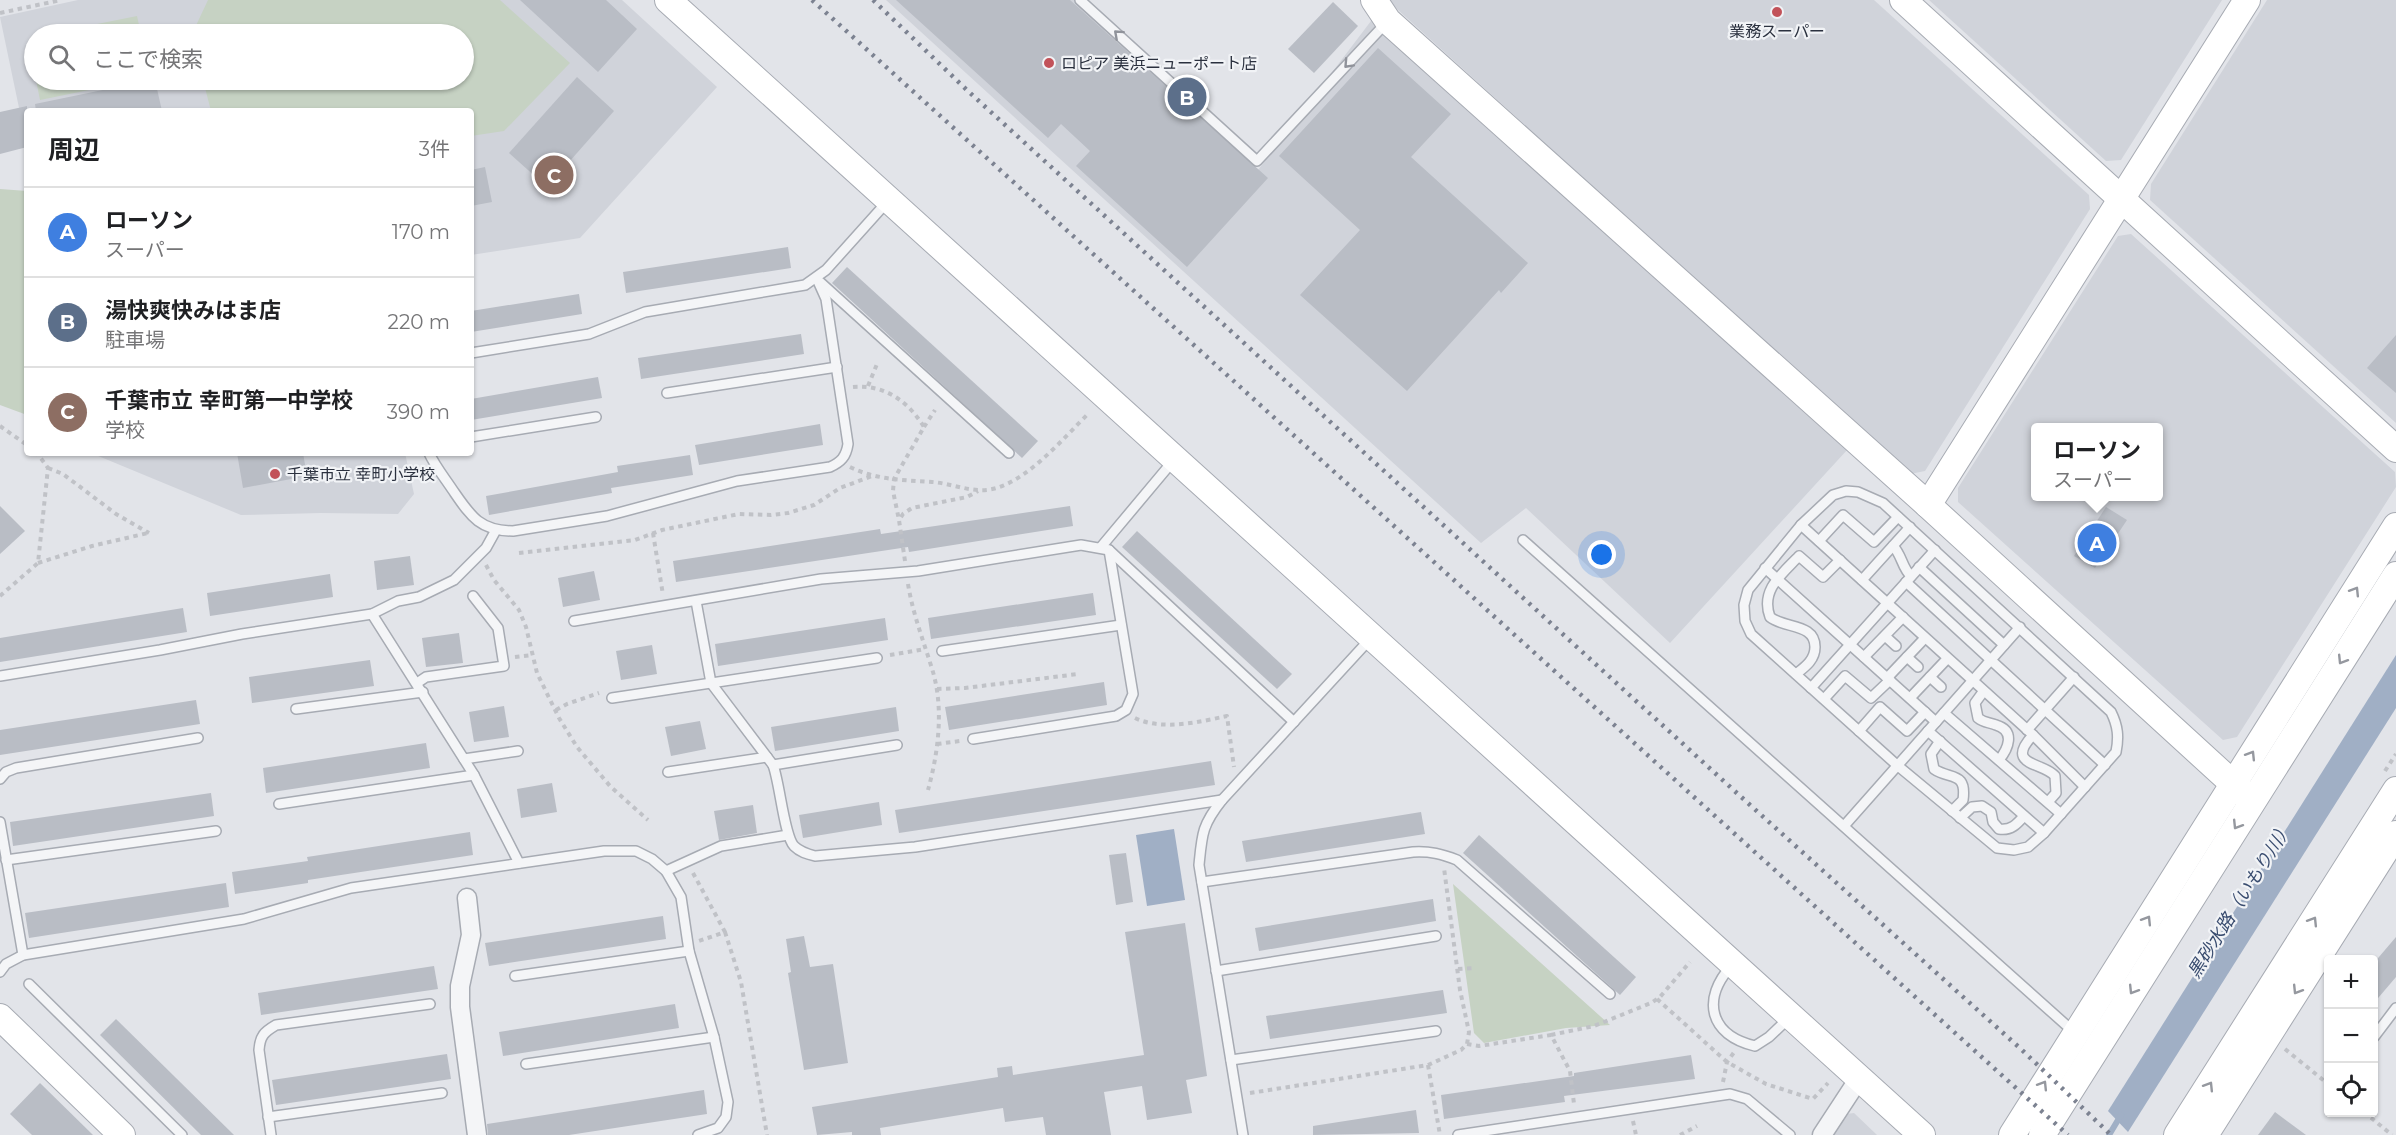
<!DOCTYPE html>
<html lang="ja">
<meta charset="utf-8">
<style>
:root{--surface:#fff;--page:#f6f6f6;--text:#202124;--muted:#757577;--line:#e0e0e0;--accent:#111827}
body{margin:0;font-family:Montserrat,"Noto Sans JP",sans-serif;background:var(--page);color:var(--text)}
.controls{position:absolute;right:18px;bottom:18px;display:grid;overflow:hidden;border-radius:6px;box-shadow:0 2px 4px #0004}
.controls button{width:54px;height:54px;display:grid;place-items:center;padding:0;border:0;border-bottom:2px solid var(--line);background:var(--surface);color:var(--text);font:30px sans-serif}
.you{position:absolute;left:1602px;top:555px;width:21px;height:21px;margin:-15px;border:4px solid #fff;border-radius:50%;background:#1a73e8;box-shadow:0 0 0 9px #1a73e833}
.badge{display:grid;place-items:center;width:39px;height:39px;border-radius:50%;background:var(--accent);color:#fff;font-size:20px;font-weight:700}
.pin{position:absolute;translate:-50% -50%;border:3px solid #fff;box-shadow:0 2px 6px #0006}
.popup{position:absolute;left:2031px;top:423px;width:132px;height:78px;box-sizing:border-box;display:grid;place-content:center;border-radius:6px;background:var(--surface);filter:drop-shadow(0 2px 4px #0005);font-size:20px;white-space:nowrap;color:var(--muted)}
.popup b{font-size:22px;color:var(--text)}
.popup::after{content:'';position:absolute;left:50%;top:100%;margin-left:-12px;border:12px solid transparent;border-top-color:var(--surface)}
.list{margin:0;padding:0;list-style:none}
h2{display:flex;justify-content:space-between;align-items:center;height:78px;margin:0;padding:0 24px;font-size:26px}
h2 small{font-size:20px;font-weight:400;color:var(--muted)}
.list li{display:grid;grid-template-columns:39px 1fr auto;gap:18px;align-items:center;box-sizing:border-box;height:90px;padding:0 24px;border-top:2px solid var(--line)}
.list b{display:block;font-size:22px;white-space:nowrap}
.list p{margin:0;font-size:20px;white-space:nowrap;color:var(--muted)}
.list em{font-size:20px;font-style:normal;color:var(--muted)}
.icon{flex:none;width:33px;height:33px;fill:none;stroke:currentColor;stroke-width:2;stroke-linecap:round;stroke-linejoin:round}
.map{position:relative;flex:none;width:2396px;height:1135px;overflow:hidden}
.search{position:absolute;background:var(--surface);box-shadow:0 2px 4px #0004;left:24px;top:24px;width:450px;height:66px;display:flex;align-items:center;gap:15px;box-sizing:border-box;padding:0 21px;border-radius:33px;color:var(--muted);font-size:22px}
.panel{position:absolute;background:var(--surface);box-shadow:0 2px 4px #0004;left:24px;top:108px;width:450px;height:348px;border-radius:6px}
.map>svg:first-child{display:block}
.built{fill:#d0d3da;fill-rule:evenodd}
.green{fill:#c6d2c3}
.water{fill:#a0afc5}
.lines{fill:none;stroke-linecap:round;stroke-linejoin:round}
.stream{stroke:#a0afc5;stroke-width:6}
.building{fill:#b9bdc5}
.lane-casing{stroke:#a7abb3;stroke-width:12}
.street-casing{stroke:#a7abb3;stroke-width:21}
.secondary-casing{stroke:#a7abb3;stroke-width:28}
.path{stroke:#c0c2c7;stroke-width:4;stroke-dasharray:4.5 4.5;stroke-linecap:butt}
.lane{stroke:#f4f5f7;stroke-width:9}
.street{stroke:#f4f5f7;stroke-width:18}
.secondary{stroke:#fff;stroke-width:26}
.rail{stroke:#7c8291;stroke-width:4.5;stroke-dasharray:3 6;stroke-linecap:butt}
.oneway{stroke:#90939b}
.oneway2{stroke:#95989f}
.poi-dot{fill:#c25259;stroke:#f1f3f6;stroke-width:2}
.labels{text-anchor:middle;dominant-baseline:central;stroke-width:4.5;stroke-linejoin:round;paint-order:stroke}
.poi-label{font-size:16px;fill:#2b313f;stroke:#f1f3f6;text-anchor:start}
.water-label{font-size:18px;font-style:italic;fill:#394c6f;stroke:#f1f3f6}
</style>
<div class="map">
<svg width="2396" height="1135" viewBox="0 0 2396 1135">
<rect width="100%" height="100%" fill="#e2e4e9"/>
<g class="built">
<path d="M78,0H622L717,87L580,238L471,255V111H27V146L0,17ZM34,34H464V80H34Z"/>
<polygon points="886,0 1076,0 1258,170 1374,17 1848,449 1670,643 1526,508 1481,543"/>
<polygon points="1387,0 1874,0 2089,195 2090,209 1925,471 1910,474"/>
<polygon points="1929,0 2222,0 2121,160 2106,161"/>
<polygon points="2267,0 2396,0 2396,423 2150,200 2151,184"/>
<path d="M2131,234L2395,472L2396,487L2237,737L2223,740L1958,502V488L2118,236ZM2036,428H2158V496H2036Z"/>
<polygon points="91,453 405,453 414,494 398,514 321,513 241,515"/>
<polygon points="1854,1113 1877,1135 1832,1135 1846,1114"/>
</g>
<g class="green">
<polygon points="208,0 500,0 570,63 504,131 471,136 471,111 211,111 203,80 464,80 464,34 192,34"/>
<polygon points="137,16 141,34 47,34"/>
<polygon points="36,80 138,80 40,100"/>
<polygon points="0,189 27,191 27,415 0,405"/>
<polygon points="1453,884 1610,1025 1566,1028 1484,1043 1474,1033"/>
</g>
<g class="water">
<polygon points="2396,655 2396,708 2128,1132 2108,1111"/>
<polygon points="1174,829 1185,900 1147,906 1136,835"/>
</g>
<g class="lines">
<polyline class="stream" points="2109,1135 2121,1115"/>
</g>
<g class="building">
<polygon points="520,0 606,0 637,29 598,72"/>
<polygon points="896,0 1070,0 1268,178 1187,267 1076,166 1090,151 1061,124 1048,138"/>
<polygon points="1333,2 1358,26 1314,73 1288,49"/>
<polygon points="1378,48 1451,114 1411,157 1528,263 1501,293 1499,290 1407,391 1300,295 1360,230 1279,156"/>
<polygon points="577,77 614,111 547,187 509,153"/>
<polygon points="151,80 155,80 162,111 36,111 35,104"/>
<polygon points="27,106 27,147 0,154 0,112"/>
<polygon points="485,167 492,202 471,206 471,170"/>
<polygon points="788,247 791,268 626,293 623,272"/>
<polygon points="847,267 1038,441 1022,458 832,283"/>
<polygon points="579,294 582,314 471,332 471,311"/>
<polygon points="801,334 804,354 641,379 638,358"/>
<polygon points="2396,335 2396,393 2367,368"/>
<polygon points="598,377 602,398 471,420 471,399"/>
<polygon points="820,424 823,445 699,465 695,445"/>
<polygon points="237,453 303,453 307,476 243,488"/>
<polygon points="690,455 693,475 611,488 612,493 489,515 486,496 618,472 617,466"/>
<polygon points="0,506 25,531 0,554"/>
<polygon points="1070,506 1073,526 909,552 908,547 676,582 673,561 880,529 881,534"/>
<polygon points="2106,507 2127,520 2095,568 2074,556"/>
<polygon points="1137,531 1292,674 1277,689 1122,547"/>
<polygon points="410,556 414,585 377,590 374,561"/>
<polygon points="594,571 600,600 563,607 558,578"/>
<polygon points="330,574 333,597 210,616 207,593"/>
<polygon points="1093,593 1096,615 931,639 928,618"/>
<polygon points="183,608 187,632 0,662 0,638"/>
<polygon points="885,618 888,640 718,666 715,644"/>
<polygon points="459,633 463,663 426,667 422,638"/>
<polygon points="652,645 657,674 621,680 616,651"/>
<polygon points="370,660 374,686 252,703 249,677"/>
<polygon points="1104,682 1107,705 949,730 945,707"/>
<polygon points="196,700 200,724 0,755 0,730"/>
<polygon points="504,706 509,737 474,742 469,712"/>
<polygon points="896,707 899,731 775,751 771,727"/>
<polygon points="700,721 706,749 671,756 665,727"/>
<polygon points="426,743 430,768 266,793 263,768"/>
<polygon points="1211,761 1215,785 899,833 895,810"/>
<polygon points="552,783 557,812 521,818 517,789"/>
<polygon points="211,793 214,816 13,846 10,822"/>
<polygon points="879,802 882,825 803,838 799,815"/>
<polygon points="753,805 757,833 719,840 714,811"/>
<polygon points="1421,812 1425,834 1246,862 1242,841"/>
<polygon points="470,832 473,855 308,880 308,883 235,894 232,872 308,861 307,857"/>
<polygon points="1479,835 1636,977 1620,995 1463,853"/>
<polygon points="1126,853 1133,902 1116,905 1109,855"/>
<polygon points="226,883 229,907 29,938 25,913"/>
<polygon points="1433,899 1436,921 1259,951 1255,928"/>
<polygon points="663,916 666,939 489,966 485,943"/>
<polygon points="1185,923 1207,1076 1186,1080 1192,1113 1147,1120 1142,1086 1104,1092 1111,1135 1046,1135 1043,1117 1005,1122 1003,1108 880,1128 881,1135 852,1135 852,1132 817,1135 812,1107 998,1077 997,1068 1012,1066 1013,1075 1144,1055 1125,932"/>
<polygon points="804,936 810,967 833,964 848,1063 804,1070 788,973 791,972 786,939"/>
<polygon points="2396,937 2396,977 2373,1004 2373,964"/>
<polygon points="434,966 438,989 261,1015 258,993"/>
<polygon points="1443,990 1447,1013 1270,1039 1266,1016"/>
<polygon points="675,1004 679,1028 503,1056 499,1032"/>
<polygon points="116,1019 234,1135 201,1135 100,1035"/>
<polygon points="447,1054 451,1079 276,1105 272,1080"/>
<polygon points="1691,1055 1695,1079 1564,1096 1565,1102 1444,1119 1441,1095 1574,1076 1574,1073"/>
<polygon points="40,1083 93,1135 32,1135 10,1114"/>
<polygon points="704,1090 707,1114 569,1135 488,1135 487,1124"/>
<polygon points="1416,1110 1419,1133 1313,1135 1313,1126"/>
<polygon points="2275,1112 2306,1135 2258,1135"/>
</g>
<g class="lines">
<g class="lane-casing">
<g id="lane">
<polyline points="1080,0 1257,161 1386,23"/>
<polyline points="820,282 1009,453"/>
<polyline points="471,353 589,334 645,312 805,285 826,270 887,202"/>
<polyline points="667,393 837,367"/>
<polyline points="471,437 596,417"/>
<path d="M429,453C435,466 444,477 452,489C470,515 479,531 513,531L607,516L737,481L830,467C841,462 846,457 848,444L826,299L817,279"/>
<path d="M1846,491L1858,492L1883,503L2111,712C2118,726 2119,737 2116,752L2044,833L2028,847L2014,850L1997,848L1898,766L1751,634L1745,621L1744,605L1748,590L1801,525L1833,495Z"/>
<polyline points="1801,525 2033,735 2085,787"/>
<polyline points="1523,540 2075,1033"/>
<polyline points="1819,541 1843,515 1874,542 1898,517"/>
<path d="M1893,546C1902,555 1902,568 1911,576"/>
<polyline points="1101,547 1173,461"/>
<polyline points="1919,567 2004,645"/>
<polyline points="1765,568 1936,722"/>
<polyline points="1862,580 1910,527"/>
<polyline points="1906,582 2105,765"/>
<path d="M696,601L711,683L773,765C780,784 784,835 794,846C800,852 807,854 815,856L915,847L1222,800"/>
<polyline points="372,614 474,775 519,863"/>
<polyline points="574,621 821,579 918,571 1081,545 1109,550 1294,722"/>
<polyline points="1885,636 1896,646"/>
<polyline points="942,651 1121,625"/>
<polyline points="1864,657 1903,617"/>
<polyline points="1907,657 1918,667"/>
<path d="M1796,674C1805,667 1815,660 1815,647C1815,623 1785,629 1770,617C1760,590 1782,574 1799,556L1823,577L1840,560"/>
<polyline points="0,676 160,650 242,634 372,614 398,601 419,597 454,580 486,548 496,530"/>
<polyline points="1930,677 1941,687"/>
<polyline points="1887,678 1925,638"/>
<polyline points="417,683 426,677 504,666 498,628 473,596"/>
<polyline points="1811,688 1935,550"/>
<path d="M1983,692L1975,703L1978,718C1984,723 1989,722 1996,725C2016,731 2008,749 1999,760"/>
<polyline points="612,698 877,658"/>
<polyline points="1910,698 1947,659"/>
<polyline points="1824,699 1845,676 1871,698 1890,680"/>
<polyline points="296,709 423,692"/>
<polyline points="1944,713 2061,814"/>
<polyline points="2027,730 2074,677"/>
<polyline points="1859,731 1880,707 1907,731 1925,712"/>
<polyline points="1928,731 2044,833"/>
<path d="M2033,735C2004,766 2043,762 2055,776L2056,793L2048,802"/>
<polyline points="973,739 1116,716 1126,710 1133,694 1109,550"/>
<path d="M1940,741L1931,754L1934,769C1950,780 1967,771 1963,800L1952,811"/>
<polyline points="464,759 518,751"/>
<polyline points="773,765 897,745"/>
<polyline points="668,772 767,757"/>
<polyline points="0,779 6,772 16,768 198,738"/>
<polyline points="279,804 474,775"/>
<path d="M1960,818L1972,807L1982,806L1991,812L1993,822L1999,829C2011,831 2017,824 2024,816"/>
<polyline points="0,822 23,955"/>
<polyline points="1844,826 2020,627"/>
<polyline points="6,860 216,831"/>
<polyline points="666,871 721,846 788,835"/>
<path d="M1202,882L1413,852C1430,851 1442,854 1457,860L1610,994"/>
<path d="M1732,965C1701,999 1709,1035 1755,1046L1769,1037L1790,1017"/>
<polyline points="1216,971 1436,936"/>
<polyline points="0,972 6,964 23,955 244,919 351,888 604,851 636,851 652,859 666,871 681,897 689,951 714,1037 728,1102 726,1117 718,1128 698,1135"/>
<polyline points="515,976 689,951"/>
<polyline points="29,984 182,1135"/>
<polyline points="2374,1037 2396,1008"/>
<polyline points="1231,1060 1436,1031"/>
<polyline points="526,1064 714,1037"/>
<polyline points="268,1117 442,1093"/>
<path d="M271,1135L259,1050C260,1036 264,1032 276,1025L430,1004"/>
<path d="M1243,1135L1199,865C1202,834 1202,825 1222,800L1371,638"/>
<polyline points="1458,1135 1730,1094 1747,1099 1790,1135"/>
</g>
</g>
<g class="street-casing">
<g id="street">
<polyline points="467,898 471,935 460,986 460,1007 477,1135"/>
<polyline points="1822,1135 1860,1077"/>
</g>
</g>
<g class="secondary-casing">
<g id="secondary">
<polyline points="668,0 1922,1135"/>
<polyline points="1374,0 1388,21 1928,505 2252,801"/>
<polyline points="1903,0 2396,449"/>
<polyline points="1928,505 2247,0"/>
<polyline points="0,1017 122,1135"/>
<polyline points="2012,1135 2396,526"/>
<polyline points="2042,1135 2396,575"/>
<polyline points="2177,1135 2396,790"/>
<polyline points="2205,1135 2396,834"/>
</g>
</g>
<g class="path">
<polyline points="0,13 61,0"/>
<polyline points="868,386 877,364"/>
<path d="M853,387C884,384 908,401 924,427L894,479L893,491L899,520"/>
<polyline points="0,426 27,445"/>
<polyline points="924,427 935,410"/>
<path d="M850,467C876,480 904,480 932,482C947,483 962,489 978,490C1018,494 1063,438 1089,413"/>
<polyline points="48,468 63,474 116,514 149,533"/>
<polyline points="653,533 663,595"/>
<polyline points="519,553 635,540 662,530 739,514 771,515 788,513 814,505 840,488 872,476"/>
<polyline points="905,561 899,520 903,514 912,508 967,497 978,491"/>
<polyline points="38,563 92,546 148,533"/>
<polyline points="486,565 494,580 519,610 526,627 537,673 559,718 577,747 610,786 648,820"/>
<path d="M908,584C913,615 924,642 933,672C944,710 938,754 928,790"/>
<polyline points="0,596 38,563 48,468 37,453"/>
<polyline points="890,655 925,649"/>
<polyline points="515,657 532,655"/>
<polyline points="937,689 965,688 1078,674"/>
<polyline points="556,710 567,704 599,693"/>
<path d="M1135,718C1162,731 1199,722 1227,716L1234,767"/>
<polyline points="937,744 960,741"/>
<polyline points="2385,771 2396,754"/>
<polyline points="693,873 725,932 699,941"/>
<polyline points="725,932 741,982 767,1135"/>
<polyline points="1458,969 1474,968"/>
<polyline points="1657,999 1727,1062 1766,1084 1813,1099 1828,1083"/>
<polyline points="1551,1035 1594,1026 1651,1003 1660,997 1690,962"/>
<polyline points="1467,1044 1479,1046 1551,1035 1570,1071 1574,1104"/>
<polyline points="2285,1049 2328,1084"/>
<polyline points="1428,1065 1440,1135"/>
<polyline points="1723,1082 1727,1062 1735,1051"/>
<polyline points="1250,1093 1428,1065 1461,1050 1467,1044 1469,1032 1460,990 1444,868"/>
<polyline points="2364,1112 2392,1135"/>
<polyline points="1633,1121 1636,1135"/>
<polyline points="1680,1135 1697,1126"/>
</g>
<use href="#lane" class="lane"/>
<use href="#street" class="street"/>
<use href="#secondary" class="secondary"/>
<g class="rail">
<polyline points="812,0 2068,1135"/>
<polyline points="873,0 969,92 1739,795 2022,1050 2111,1135"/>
</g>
</g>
<defs><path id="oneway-chevron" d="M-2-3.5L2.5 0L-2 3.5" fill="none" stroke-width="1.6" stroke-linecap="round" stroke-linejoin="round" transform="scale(1.5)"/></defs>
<g class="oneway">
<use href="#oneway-chevron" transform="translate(1118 34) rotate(-138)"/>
<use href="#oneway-chevron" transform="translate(1348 64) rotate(133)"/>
</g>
<g class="oneway2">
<use href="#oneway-chevron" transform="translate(2355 591) rotate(-58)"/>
<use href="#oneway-chevron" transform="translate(2342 660) rotate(122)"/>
<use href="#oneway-chevron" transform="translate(2251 755) rotate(-58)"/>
<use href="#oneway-chevron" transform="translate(2237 825) rotate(122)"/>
<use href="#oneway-chevron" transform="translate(2147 920) rotate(-58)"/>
<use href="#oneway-chevron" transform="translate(2313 921) rotate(-58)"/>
<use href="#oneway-chevron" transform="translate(2133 990) rotate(122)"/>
<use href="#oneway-chevron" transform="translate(2297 990) rotate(122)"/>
<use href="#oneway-chevron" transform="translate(2043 1085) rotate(-58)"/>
<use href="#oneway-chevron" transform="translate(2209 1086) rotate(-58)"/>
</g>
<g class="poi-dot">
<circle cx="1777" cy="12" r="6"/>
<circle cx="1049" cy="63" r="6"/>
<circle cx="275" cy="474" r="6"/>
</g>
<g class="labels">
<g class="poi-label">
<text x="1777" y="31" text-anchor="middle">業務スーパー</text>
<text x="1061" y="63">ロピア 美浜ニューポート店</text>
<text x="287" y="474">千葉市立 幸町小学校</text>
</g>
<g class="water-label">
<text transform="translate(2240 900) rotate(-58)">黒砂水路（いもり川）</text>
</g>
</g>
</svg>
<div class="controls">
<button>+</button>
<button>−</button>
<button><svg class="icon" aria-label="locate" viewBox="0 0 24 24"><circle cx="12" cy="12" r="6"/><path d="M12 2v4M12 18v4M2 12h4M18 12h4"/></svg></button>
</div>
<div class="you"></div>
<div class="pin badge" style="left:2097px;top:543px;background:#3f7fe0">A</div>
<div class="popup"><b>ローソン</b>スーパー</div>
<div class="pin badge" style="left:1187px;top:97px;background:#5c6f8a">B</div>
<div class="pin badge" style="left:554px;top:175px;background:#8d6e63">C</div>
<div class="search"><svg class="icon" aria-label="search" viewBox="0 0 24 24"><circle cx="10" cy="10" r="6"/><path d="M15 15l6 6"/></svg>ここで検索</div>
<section class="panel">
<h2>周辺<small>3件</small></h2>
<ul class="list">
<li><span class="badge" style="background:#3f7fe0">A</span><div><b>ローソン</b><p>スーパー</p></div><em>170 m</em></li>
<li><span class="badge" style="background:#5c6f8a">B</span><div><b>湯快爽快みはま店</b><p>駐車場</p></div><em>220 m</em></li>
<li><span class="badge" style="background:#8d6e63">C</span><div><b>千葉市立 幸町第一中学校</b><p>学校</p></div><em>390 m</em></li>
</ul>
</section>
</div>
